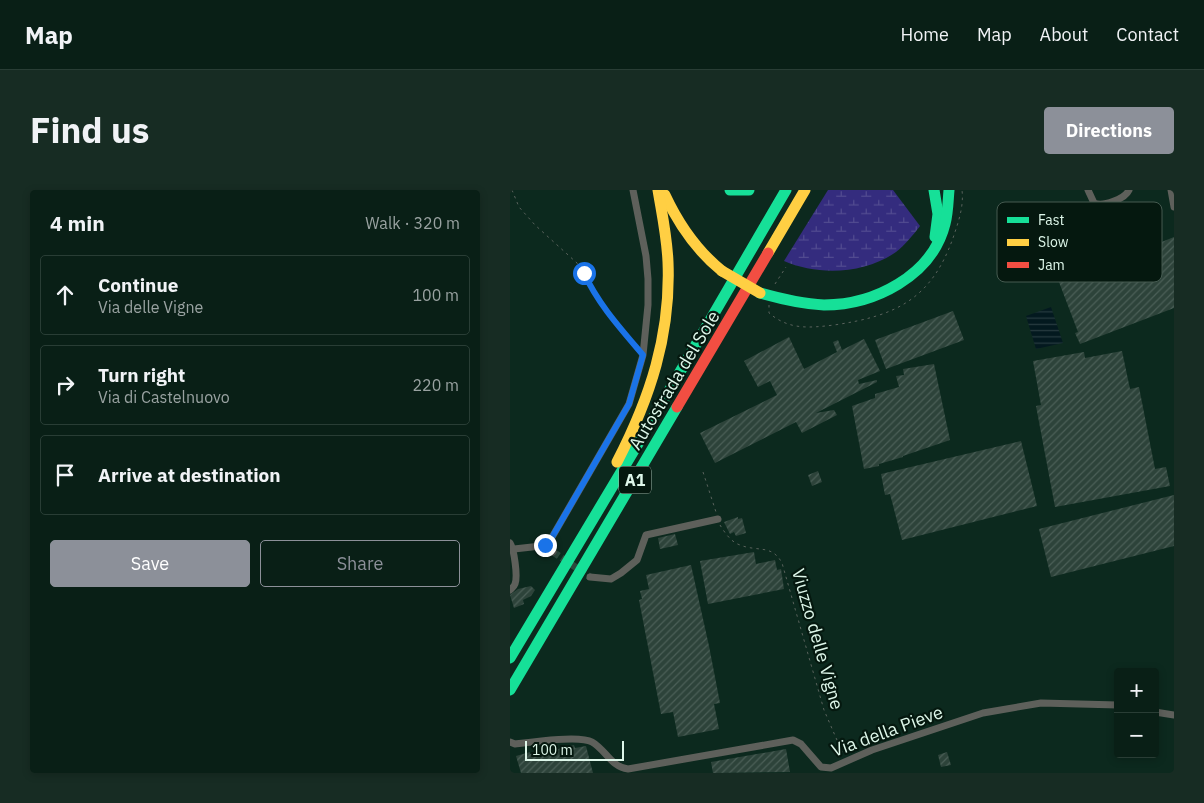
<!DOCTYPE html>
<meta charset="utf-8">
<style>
:root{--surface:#091f16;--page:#172c23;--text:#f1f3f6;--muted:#99a2a1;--line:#293d35;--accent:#8c9099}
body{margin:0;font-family:"IBM Plex Sans",sans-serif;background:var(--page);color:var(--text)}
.controls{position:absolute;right:15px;bottom:15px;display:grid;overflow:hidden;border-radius:5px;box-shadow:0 2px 8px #0003}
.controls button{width:45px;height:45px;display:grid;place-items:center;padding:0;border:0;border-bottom:1px solid var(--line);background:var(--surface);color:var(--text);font:25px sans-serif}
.scale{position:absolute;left:15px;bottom:12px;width:99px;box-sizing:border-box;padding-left:5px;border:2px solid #def7ea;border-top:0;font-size:14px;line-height:18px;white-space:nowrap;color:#def7ea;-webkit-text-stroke:4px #05180f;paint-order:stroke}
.stop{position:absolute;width:15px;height:15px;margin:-11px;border:4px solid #1a73e8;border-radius:50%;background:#fff}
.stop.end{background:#1a73e8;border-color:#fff;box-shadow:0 1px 5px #0008}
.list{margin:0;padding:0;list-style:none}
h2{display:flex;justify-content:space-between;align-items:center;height:65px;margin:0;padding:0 20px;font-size:21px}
h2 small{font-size:16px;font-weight:400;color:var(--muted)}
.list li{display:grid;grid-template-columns:32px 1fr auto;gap:15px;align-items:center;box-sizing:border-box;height:80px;margin:0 10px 10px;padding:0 10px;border:1px solid var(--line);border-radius:5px}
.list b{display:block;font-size:19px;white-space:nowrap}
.list p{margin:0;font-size:16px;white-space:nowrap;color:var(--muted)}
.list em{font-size:16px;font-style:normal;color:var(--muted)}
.actions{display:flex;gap:10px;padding:15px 20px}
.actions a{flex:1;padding:11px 0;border:1px solid var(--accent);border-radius:5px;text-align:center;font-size:18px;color:var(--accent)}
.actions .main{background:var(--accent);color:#fff}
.icon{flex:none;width:28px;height:28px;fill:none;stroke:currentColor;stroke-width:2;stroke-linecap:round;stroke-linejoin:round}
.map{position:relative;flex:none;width:664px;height:583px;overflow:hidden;border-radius:5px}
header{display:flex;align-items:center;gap:30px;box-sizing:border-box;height:70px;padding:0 25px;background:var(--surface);border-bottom:1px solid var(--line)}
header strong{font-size:24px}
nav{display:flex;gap:28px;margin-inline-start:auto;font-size:18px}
.intro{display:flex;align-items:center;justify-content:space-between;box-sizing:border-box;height:120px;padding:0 30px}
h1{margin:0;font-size:35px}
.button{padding:12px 22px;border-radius:5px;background:var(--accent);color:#fff;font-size:18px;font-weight:700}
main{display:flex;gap:30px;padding:0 30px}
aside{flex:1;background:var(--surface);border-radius:5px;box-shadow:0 2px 8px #0003}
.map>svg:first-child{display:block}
.wetland{fill:url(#wetland-marsh)}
.water{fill:url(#water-rules)}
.building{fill:url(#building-hatch)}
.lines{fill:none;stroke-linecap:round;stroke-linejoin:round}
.street-tunnel{stroke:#2c483d;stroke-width:7;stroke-dasharray:7 3.5;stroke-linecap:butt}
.path{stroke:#59625c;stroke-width:1;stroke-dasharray:2.5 4;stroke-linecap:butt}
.street{stroke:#5e605b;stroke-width:7}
.fast{stroke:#16e098;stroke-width:11}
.slow{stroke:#ffcf43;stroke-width:11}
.jam{stroke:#f24e42;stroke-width:11}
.slow-bridge{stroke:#ffcf43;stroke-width:11}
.route{stroke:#1a73e8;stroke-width:6}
.labels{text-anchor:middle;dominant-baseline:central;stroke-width:4.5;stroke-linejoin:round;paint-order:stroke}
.shield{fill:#05180f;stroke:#9db4a8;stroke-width:1}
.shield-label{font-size:16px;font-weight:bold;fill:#def7ea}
.street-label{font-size:18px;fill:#def7ea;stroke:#05180f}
.key{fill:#05180f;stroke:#465b51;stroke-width:1}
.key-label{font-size:14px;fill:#def7ea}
</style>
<header>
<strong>Map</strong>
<nav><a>Home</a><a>Map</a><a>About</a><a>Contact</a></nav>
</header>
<div class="intro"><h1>Find us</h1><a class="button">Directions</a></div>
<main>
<aside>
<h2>4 min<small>Walk · 320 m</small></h2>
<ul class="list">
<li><svg class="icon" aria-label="ahead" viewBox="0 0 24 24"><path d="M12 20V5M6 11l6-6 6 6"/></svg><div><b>Continue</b><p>Via delle Vigne</p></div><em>100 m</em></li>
<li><svg class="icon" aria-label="right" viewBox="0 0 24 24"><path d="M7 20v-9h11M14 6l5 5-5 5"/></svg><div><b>Turn right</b><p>Via di Castelnuovo</p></div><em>220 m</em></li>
<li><svg class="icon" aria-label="arrive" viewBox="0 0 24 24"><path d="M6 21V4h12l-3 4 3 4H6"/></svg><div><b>Arrive at destination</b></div></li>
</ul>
<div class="actions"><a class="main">Save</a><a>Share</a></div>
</aside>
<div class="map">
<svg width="664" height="583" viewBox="0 0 664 583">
<defs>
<pattern id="wetland-marsh" width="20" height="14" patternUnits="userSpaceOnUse" patternTransform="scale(1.25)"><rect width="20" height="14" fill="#342c7e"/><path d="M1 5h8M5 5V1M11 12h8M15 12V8" fill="none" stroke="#514b90"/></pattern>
<pattern id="water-rules" width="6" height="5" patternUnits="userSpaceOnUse" patternTransform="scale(1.25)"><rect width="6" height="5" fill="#03191f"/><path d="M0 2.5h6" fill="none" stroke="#273b40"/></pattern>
<pattern id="building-hatch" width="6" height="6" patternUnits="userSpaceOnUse" patternTransform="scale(1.25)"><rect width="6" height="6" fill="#2d433a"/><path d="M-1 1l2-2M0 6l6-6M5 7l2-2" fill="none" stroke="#4b5f57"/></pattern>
</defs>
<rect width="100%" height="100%" fill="#0c291e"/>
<path class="wetland" d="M318,0H383L410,36C403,45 395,55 386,62C355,84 308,86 274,71Z"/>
<polygon class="water" points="541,117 553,153 526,159 516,126"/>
<g class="building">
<polygon points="623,14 639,57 664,47 664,118 570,154 565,143 568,142 533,50"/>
<polygon points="443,121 454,150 376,179 365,150"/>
<polygon points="279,147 294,179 327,162 323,152 328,150 332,160 354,149 370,181 348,190 349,194 367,190 367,192 306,223 324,220 327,225 292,243 286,232 205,273 190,243 267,205 260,191 248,197 234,171"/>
<polygon points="612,161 620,199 629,197 645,279 656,277 660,296 545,317 526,216 531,215 523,171 574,162 575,168"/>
<polygon points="424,174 440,250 393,266 393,267 369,274 369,276 354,279 342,216 365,208 365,204 389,197 386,186 394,185 393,179"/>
<polygon points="511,251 527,316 392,350 380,304 375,305 371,284"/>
<polygon points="308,281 312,292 302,296 298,285"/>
<polygon points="664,305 664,356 541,387 529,339"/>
<polygon points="228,327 228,329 232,328 236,343 226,346 224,342 220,344 214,332"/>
<polygon points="165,344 168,355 150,359 148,348"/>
<polygon points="244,362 246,374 265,370 267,380 271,379 274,399 198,414 190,371"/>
<polygon points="181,375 199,456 210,513 204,514 209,539 168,547 163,522 151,524 129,410 132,409 130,401 139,399 136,385"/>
<polygon points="21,396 25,400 21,406 13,410 14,414 4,418 0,405 8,399"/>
<polygon points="64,555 65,558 76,556 83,583 11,583 6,566 20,562 20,564 36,560 36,562"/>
<polygon points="276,559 280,582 203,583 201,572"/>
<polygon points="437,562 441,575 431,577 428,565"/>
</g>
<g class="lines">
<polyline class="street-tunnel" points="43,362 80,387"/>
<g class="path">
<polyline points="2,0 9,17 25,35 67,73 81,100 101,128 127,158"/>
<polyline points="265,94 276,77"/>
<path d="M259,115V123C279,140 299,138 324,135C385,126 421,110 443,48C448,33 454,17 452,0"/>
<polyline points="193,282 206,322"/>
<path d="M210,335C215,343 221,352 230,355C247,362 262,354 272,373L314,520L333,564"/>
</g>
<g class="street">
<path d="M578,0L584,13C593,17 615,9 619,0"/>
<polyline points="661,0 664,17"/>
<path d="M0,353C4,359 8,386 5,394C4,397 2,398 0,400"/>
<polyline points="35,355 43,362"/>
<polyline points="4,359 31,356 41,349 119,214 133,165 138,115 138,89 136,66 123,0"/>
<polyline points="80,387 101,389 111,383 127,370 136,345 208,329"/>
<polyline points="645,522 664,525"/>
<path d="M0,552L5,554C21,552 70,545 82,552C96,560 101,577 118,579L283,550L291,554L311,577L321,578L362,560L473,523L531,513L608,515"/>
</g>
<g class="fast">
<polyline points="220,0 239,0"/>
<polyline points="424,0 428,24 425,47"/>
<path d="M250,103C271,109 291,114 314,115C364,115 422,86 435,34C438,23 438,11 439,0"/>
<polyline points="0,468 135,242 276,0"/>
<polyline points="0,500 167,217"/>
</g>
<g class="slow">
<path d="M155,5C169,35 186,60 212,81"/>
<polyline points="258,63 295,0"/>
<path d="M107,272C140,208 161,145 158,72C157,47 152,24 148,0"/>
</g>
<polyline class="jam" points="167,217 258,63"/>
<polyline class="slow-bridge" points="212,81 250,103"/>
</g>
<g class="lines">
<path class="route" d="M35,355L41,349L119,214L133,165C111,139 88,114 74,83"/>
</g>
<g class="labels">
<rect class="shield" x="109" y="276.5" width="32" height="27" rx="4"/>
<g class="shield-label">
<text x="125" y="290">A1</text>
</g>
<g class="street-label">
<text transform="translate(164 190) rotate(-59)">Autostrada del Sole</text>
<text transform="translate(308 449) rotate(74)">Viuzzo delle Vigne</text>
<text transform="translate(377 541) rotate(-20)">Via della Pieve</text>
</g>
</g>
<rect x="487" y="12" width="165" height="80" rx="8" class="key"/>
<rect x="497" y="27" width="22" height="6" fill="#16e098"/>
<rect x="497" y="49" width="22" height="7" fill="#ffcf43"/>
<rect x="497" y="72" width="22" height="6" fill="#f24e42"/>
<g class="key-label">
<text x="528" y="35">Fast</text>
<text x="528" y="57">Slow</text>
<text x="528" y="80">Jam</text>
</g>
</svg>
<div class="controls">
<button>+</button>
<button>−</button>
</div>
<div class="scale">100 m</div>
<div class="stop" style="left:74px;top:83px"></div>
<div class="stop end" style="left:35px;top:355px"></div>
</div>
</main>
